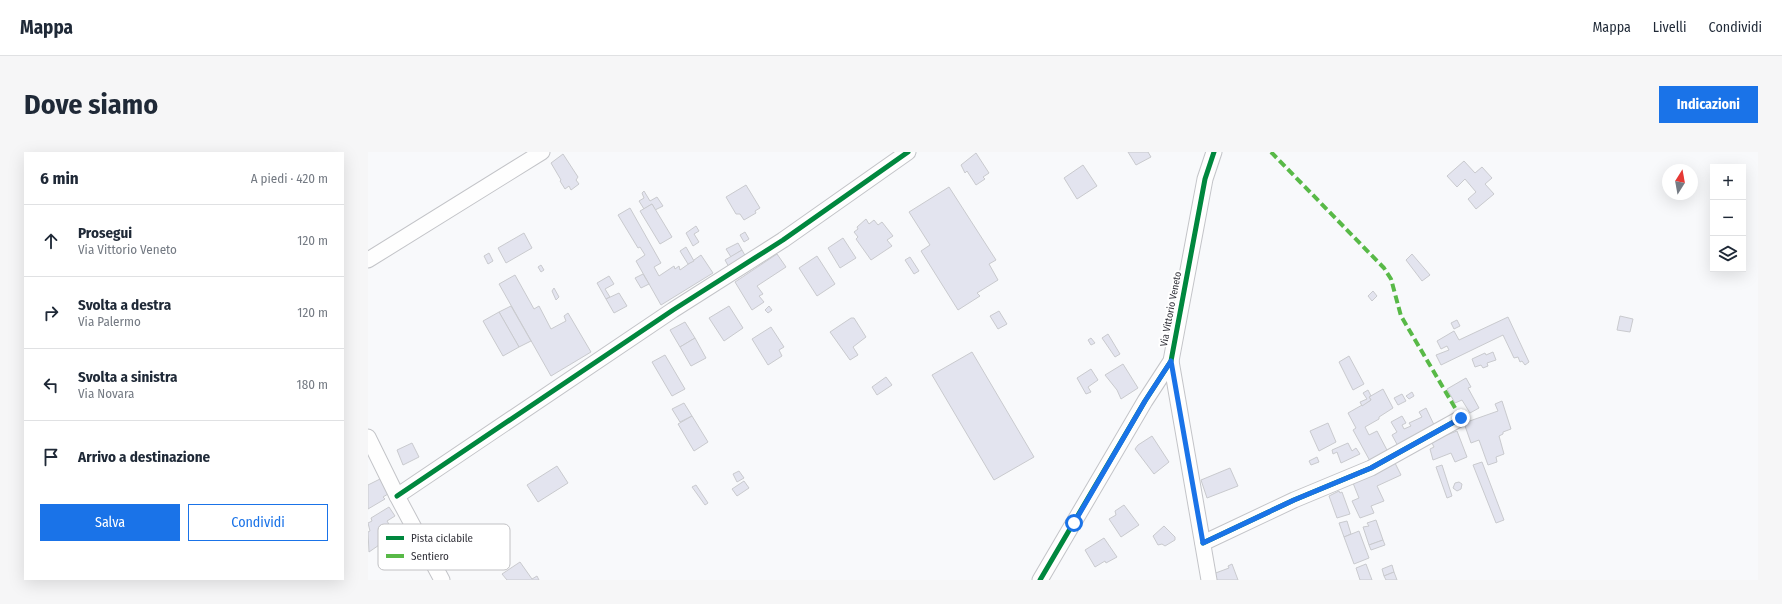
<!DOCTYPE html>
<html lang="it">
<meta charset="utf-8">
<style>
:root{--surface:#fff;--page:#f6f6f7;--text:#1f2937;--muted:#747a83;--line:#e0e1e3;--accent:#1a73e8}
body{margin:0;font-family:"Fira Sans Condensed",sans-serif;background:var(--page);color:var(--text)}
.controls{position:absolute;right:12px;top:12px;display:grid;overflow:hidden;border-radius:0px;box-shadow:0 4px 16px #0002}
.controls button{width:36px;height:36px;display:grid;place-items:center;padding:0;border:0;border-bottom:1px solid var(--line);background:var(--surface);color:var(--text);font:20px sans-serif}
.compass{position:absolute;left:1294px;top:12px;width:36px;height:36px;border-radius:50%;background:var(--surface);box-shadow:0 4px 16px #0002;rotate:11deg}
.stop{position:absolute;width:12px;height:12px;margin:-9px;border:3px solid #1a73e8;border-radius:50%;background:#fff}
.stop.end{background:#1a73e8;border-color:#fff;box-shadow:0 1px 4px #0008}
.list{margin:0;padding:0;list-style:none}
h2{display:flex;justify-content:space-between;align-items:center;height:52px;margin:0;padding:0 16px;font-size:17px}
h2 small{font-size:13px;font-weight:400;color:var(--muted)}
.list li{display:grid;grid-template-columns:26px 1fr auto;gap:12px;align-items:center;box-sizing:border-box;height:72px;padding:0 16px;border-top:1px solid var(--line)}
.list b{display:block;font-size:15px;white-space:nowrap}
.list p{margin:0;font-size:13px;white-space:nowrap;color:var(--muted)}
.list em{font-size:13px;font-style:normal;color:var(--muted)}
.actions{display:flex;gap:8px;padding:12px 16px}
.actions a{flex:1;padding:9px 0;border:1px solid var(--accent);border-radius:0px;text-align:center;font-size:14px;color:var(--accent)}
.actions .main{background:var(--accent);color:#fff}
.icon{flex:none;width:22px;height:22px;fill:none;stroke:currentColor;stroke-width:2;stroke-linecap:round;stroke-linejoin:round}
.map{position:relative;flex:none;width:1390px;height:428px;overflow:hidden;border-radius:0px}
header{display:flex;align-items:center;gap:24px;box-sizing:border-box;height:56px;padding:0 20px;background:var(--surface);border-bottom:1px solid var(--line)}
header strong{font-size:19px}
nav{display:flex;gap:22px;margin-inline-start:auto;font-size:14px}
.intro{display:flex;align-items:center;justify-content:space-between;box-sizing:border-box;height:96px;padding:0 24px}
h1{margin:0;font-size:28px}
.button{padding:10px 18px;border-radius:0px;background:var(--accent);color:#fff;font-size:14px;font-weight:700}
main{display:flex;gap:24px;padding:0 24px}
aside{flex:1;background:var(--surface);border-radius:0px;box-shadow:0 4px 16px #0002}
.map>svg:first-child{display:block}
.building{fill:#e3e4ef;stroke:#c9cace}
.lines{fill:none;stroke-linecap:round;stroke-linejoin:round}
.minor-casing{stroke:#c3c4c8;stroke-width:17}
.minor{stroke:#fefefe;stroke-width:15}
.quiet{stroke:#58b947;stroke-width:4;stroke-dasharray:8 4;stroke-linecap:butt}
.cycleway-casing{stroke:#fff;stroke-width:8}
.cycleway{stroke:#00873e;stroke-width:5}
.route{stroke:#1a73e8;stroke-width:5}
.labels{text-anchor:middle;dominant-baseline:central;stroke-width:4;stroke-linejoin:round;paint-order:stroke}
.street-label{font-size:10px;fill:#313139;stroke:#fff}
.key{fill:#fff;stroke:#c1c1c4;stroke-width:1}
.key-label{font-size:11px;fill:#313139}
</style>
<header>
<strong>Mappa</strong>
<nav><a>Mappa</a><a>Livelli</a><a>Condividi</a></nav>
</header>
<div class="intro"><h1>Dove siamo</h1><a class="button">Indicazioni</a></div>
<main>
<aside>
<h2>6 min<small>A piedi · 420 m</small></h2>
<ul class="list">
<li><svg class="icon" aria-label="ahead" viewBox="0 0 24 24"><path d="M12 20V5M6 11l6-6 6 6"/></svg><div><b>Prosegui</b><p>Via Vittorio Veneto</p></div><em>120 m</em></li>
<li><svg class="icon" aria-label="right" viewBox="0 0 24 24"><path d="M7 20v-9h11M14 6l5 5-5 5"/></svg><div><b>Svolta a destra</b><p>Via Palermo</p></div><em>120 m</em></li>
<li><svg class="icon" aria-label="left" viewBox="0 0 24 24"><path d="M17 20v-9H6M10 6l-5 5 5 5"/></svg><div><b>Svolta a sinistra</b><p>Via Novara</p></div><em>180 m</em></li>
<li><svg class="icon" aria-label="arrive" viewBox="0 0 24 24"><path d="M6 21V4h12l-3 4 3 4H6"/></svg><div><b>Arrivo a destinazione</b></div></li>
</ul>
<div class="actions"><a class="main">Salva</a><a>Condividi</a></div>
</aside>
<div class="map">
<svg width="1390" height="428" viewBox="0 0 1390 428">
<rect width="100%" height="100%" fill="#f8f9fb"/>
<g class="building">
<polygon points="760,0 780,0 783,5 768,13"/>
<polygon points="608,1 621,21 615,25 617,27 608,33 599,19 597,21 593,13"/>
<polygon points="195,2 210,25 208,28 211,32 203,38 201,34 197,37 192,29 193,28 183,11"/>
<polygon points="1096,9 1107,21 1114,15 1124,26 1117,32 1126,42 1108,57 1100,47 1108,40 1097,27 1089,35 1079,24"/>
<polygon points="715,13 729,34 709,47 696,26"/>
<polygon points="378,33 392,56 387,59 388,61 376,68 372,62 368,62 358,45"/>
<polygon points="581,35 628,108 621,112 630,128 609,141 612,144 590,158 553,99 562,93 541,60"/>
<polygon points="276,39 282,49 289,45 295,54 287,58 284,52 276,57 271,49 276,46 274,41"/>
<polygon points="284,52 304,85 292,92 272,59"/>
<polygon points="262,56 293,111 286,115 291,124 306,114 307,117 311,114 312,118 333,103 345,121 293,153 268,109 277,103 272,95 270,96 250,63"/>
<polygon points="498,67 501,72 506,68 510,73 514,70 525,84 519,88 524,94 503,108 488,87 490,85 486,80 490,77 489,75"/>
<polygon points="328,74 331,79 326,82 331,90 325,94 318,81"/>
<polygon points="377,80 381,87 376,90 372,83"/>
<polygon points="156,81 164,96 138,111 130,96"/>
<polygon points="475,86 488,106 472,116 460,96"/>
<polygon points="370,91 374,98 363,105 358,97"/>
<polygon points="318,95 326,109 320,112 312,99"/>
<polygon points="374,98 379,107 362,117 357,108"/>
<polygon points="121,101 125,109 120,112 116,104"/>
<polygon points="409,102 418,115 389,134 395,142 391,144 396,150 384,158 367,130"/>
<polygon points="1044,102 1062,123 1054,129 1038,108"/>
<polygon points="449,104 467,132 449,144 431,116"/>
<polygon points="542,105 551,119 546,122 537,108"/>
<polygon points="173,113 176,118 173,120 170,115"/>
<polygon points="275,122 281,132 273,136 267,126"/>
<polygon points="147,123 166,157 171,154 183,177 198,169 196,164 200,161 223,200 183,224 131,132"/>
<polygon points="241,124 246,132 237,137 242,145 238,147 229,131"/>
<polygon points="186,136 191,145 188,148 184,139"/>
<polygon points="1005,139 1009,144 1004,149 1000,144"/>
<polygon points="251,141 259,154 246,161 238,147"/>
<polygon points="143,154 163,189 151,195 131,160"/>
<polygon points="361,154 375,176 356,189 341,166"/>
<polygon points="401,154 404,158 400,161 397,158"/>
<polygon points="631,159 639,172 630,177 622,164"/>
<polygon points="131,160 151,195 135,204 115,169"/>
<polygon points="1252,164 1265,167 1262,180 1249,178"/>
<polygon points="1140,165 1161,210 1157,213 1154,209 1152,210 1150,205 1146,206 1135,183 1073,213 1068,203 1081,198 1079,194 1073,197 1069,189 1086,179 1091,188"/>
<polygon points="483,166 486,166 498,185 485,195 490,203 482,208 462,180"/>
<polygon points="1089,168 1092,174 1086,177 1083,171"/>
<polygon points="317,170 327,186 312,195 302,178"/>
<polygon points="403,175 416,195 411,198 414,204 400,213 384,187"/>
<polygon points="740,182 752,202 747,205 734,186"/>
<polygon points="327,186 338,206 323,214 312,195"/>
<polygon points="723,186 727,191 723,193 720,188"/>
<polygon points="604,200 666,305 626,328 564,223"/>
<polygon points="1125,200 1128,208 1119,211 1120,214 1115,216 1113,213 1107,215 1104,207 1117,201 1118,203"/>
<polygon points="297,203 317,237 304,244 284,210"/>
<polygon points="981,204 996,232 985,238 971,210"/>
<polygon points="755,212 770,236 753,247 749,238 737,223"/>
<polygon points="723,217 730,228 720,235 723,240 718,242 709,226"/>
<polygon points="518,225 524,233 509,243 504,235"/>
<polygon points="1098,226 1103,235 1100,236 1111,256 1102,261 1094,248 1087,251 1079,237"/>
<polygon points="1015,237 1025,256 1011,265 1011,267 997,275 1001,283 1009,279 1020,300 1002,309 985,278 988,276 980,261 1003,248 1001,245"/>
<polygon points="1000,238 1003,244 1001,245 1003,248 994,254 992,250 999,247 995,241"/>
<polygon points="1044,240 1046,244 1041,247 1038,244"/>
<polygon points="1034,242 1038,249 1030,253 1026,246"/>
<polygon points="1134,249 1143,277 1135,280 1135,282 1131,284 1136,302 1128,305 1129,310 1120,313 1111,288 1103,291 1096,271 1130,259 1127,252"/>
<polygon points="316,251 324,264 312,270 304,257"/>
<polygon points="1058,256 1068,277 1031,296 1024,283 1029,280 1023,270 1034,264 1038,271 1034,273 1036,277 1043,274 1041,271 1054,265 1051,260"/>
<polygon points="324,264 340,290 326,299 310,272"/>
<polygon points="960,271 968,290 951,299 942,279"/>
<polygon points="1089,279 1099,305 1087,310 1083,301 1065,308 1062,297 1066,295 1063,289"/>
<polygon points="784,284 801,310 786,322 767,297 770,293"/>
<polygon points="44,291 51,305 35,313 29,298"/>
<polygon points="980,291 984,299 988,296 992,302 973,311 969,300 965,302 964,298"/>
<polygon points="949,305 951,310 943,313 941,309"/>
<polygon points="1114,310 1136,368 1128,371 1105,313"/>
<polygon points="1027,311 1033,323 1009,334 1016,349 1003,354 1006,361 992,366 984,349 991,346 985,331"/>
<polygon points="1074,313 1084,344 1079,346 1068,315"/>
<polygon points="189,314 200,331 170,350 159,333"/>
<polygon points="862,316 870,334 839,346 833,328"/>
<polygon points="371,319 376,326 369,330 365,322"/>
<polygon points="12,327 20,342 15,345 17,347 0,357 0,333"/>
<polygon points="376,329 381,336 369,344 364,337"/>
<polygon points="1091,330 1094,332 1093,337 1089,339 1085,336 1087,331"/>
<polygon points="328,333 340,351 337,353 324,335"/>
<polygon points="971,339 972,341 974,340 982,362 969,366 961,344"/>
<polygon points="756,353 771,373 753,385 741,367 748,363 747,359"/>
<polygon points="21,355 27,364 19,369 27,382 1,400 0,380 2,379 0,371 4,369 3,366"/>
<polygon points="1008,368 1015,388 1001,393 995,375 1001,374 999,371"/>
<polygon points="979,369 983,382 976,385 971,371"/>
<polygon points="796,374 807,385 807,388 797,394 794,392 790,393 785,384"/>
<polygon points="991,379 1001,406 986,412 976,385"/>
<polygon points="736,386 749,405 738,411 737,409 727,415 717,398"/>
<polygon points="1015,388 1017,393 1003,398 1001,393"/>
<polygon points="152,410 164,427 169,424 171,428 139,428 134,422"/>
<polygon points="864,412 870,428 848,428 845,422 861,416 860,414"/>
<polygon points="998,412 1004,428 992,428 988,416"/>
<polygon points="1024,413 1026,420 1016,424 1014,417"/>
<polygon points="1026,420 1029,428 1018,428 1016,424"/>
</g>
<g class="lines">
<g class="minor-casing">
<g id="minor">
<polyline points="0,108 174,0"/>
<polyline points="803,209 841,428"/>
<polyline points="0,285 29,344 74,428"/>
<polyline points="29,344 305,158 415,88 540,0"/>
<polyline points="835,391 926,348 1003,316 1093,266"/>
<polyline points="672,428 777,249 803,209 837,27 846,0"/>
</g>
</g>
<use href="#minor" class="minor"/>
<polyline class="quiet" points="903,0 1016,116 1023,127 1033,164 1093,266"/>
<g class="cycleway-casing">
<g id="cycleway">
<polyline points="29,344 305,158 415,88 540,0"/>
<polyline points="835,391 926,348 1003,316 1093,266"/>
<polyline points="672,428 777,249 803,209 837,27 846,0"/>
</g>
</g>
<use href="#cycleway" class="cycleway"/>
</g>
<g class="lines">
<polyline class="route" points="706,371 777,249 803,209 835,391 926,348 1003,316 1093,266"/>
</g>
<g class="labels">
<g class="street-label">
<text transform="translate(803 157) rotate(-79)">Via Vittorio Veneto</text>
</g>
</g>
<rect x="10" y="372" width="132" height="46" rx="6" class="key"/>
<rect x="18" y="384" width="18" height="4" fill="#00873e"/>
<rect x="18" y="402" width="18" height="4" fill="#58b947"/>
<g class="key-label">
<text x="43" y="390">Pista ciclabile</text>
<text x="43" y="408">Sentiero</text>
</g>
</svg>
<div class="controls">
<button>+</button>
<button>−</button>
<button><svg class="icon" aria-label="layers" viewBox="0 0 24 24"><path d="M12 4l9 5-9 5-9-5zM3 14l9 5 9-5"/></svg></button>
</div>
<svg class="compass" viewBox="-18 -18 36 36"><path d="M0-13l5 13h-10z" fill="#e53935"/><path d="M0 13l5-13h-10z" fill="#747a83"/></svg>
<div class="stop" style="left:706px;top:371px"></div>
<div class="stop end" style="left:1093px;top:266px"></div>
</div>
</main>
